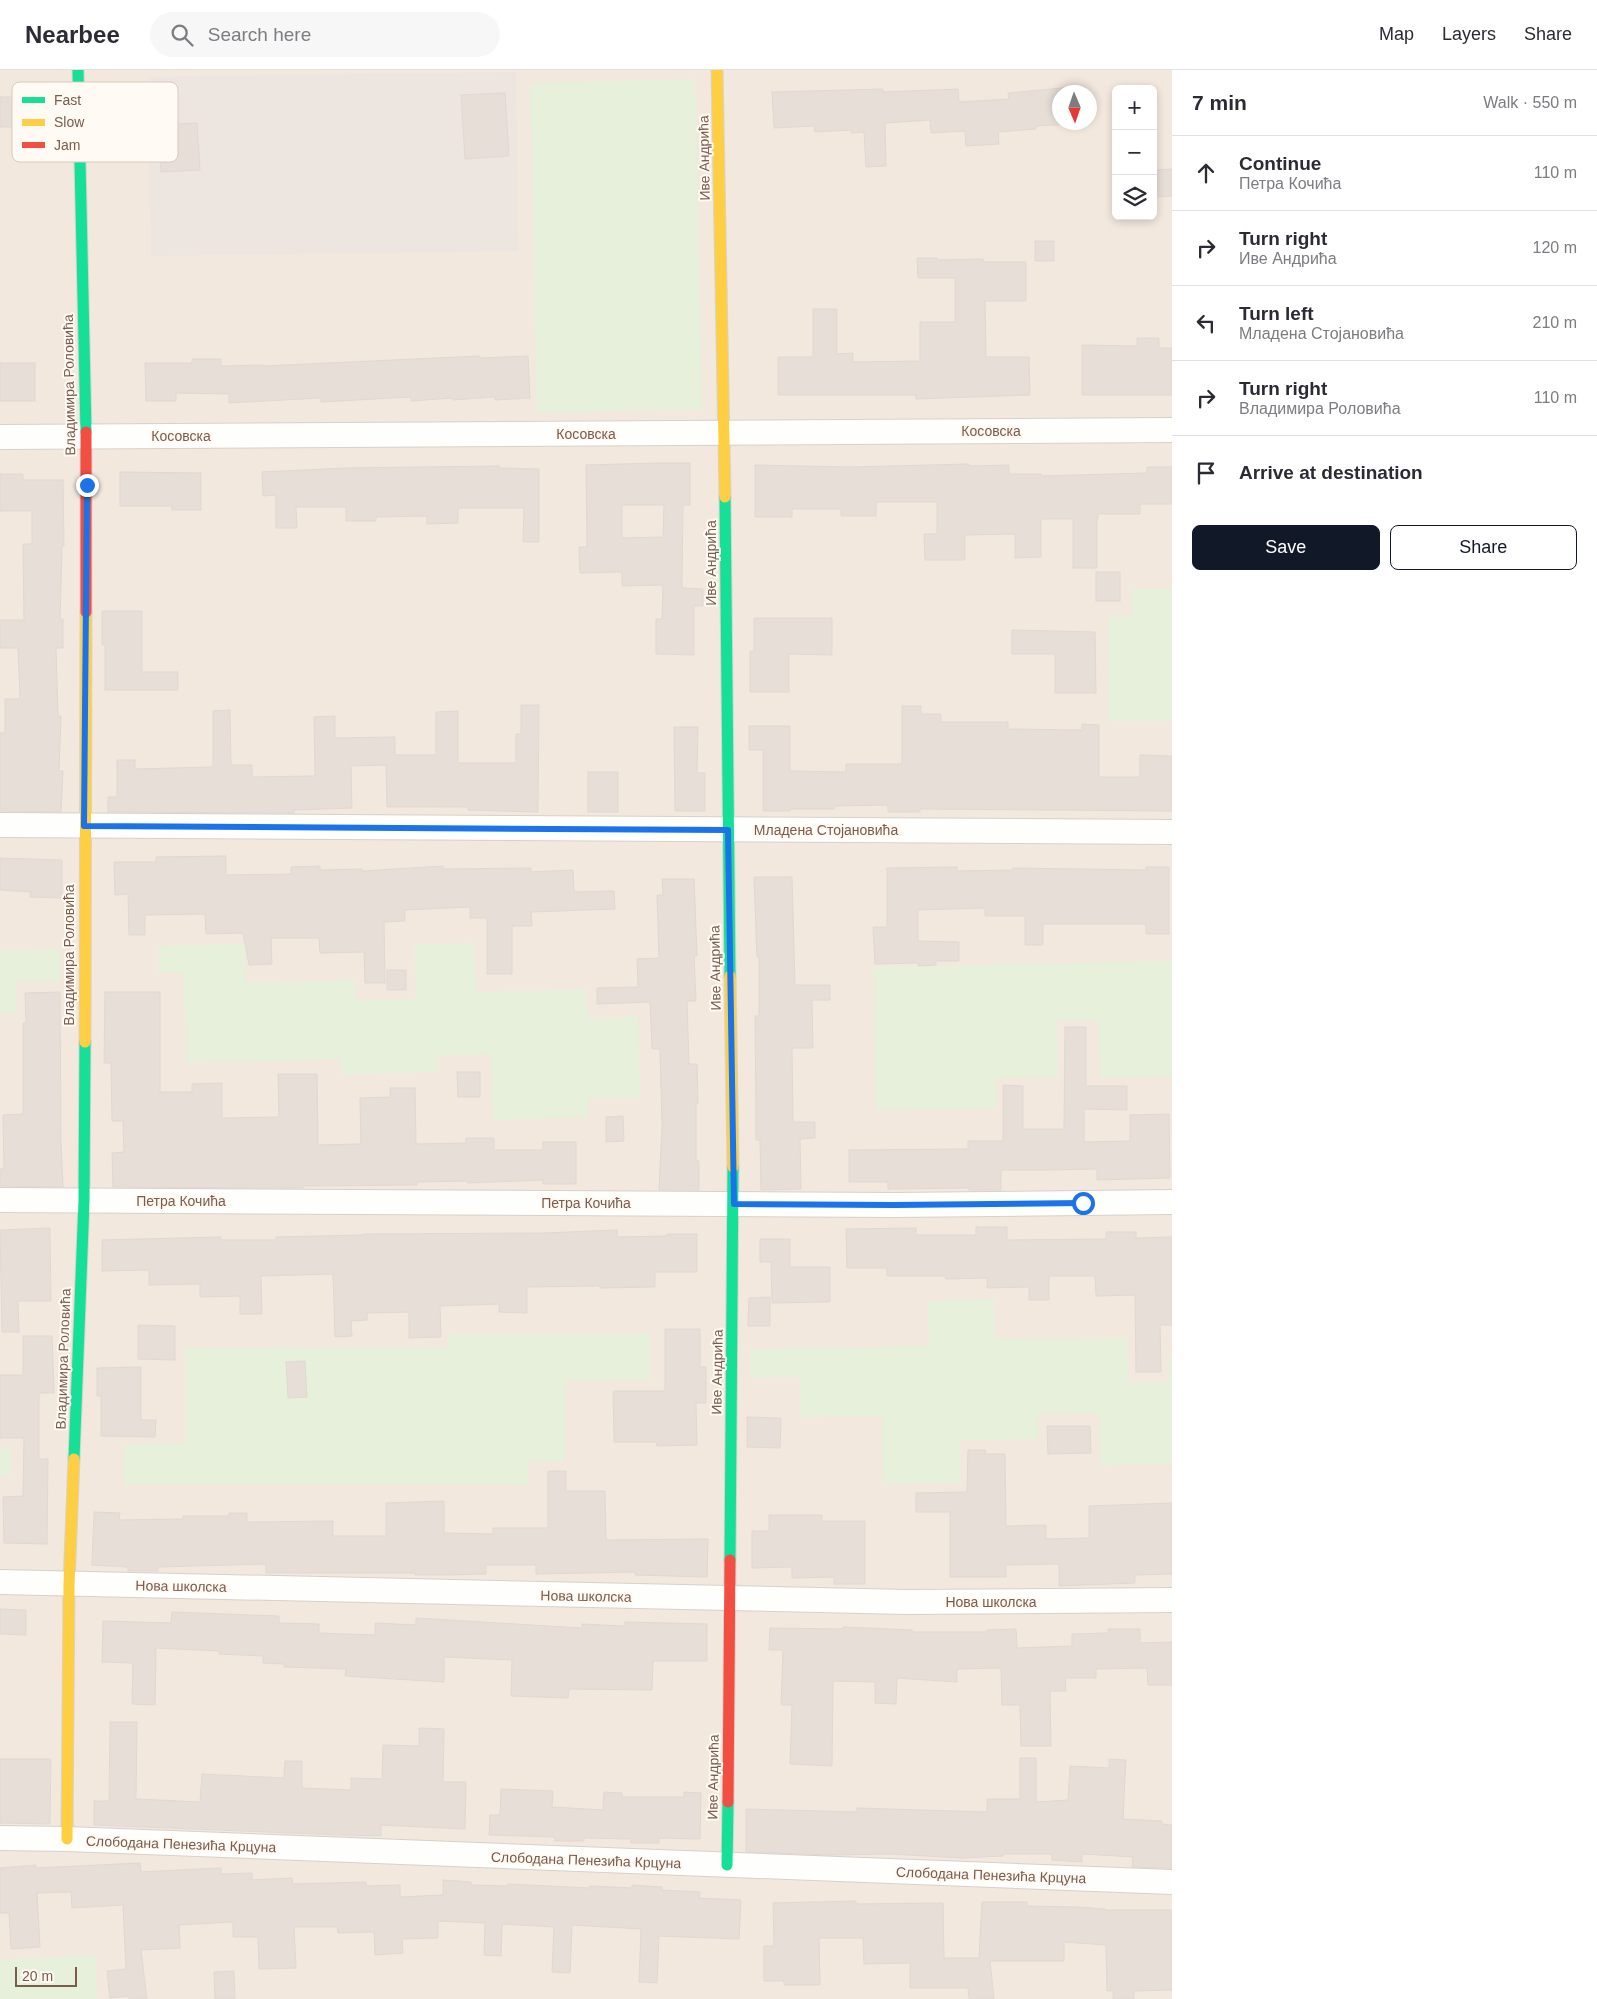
<!DOCTYPE html>
<meta charset="utf-8">
<style>
:root{--surface:#fff;--page:#f7f7f7;--text:#2b2b33;--muted:#7c7c81;--line:#e1e1e2;--accent:#111827}
body{margin:0;font-family:Helvetica,sans-serif;background:var(--page);color:var(--text)}
.controls{position:absolute;right:15px;top:15px;display:grid;overflow:hidden;border-radius:8px;box-shadow:0 2px 8px #0003}
.controls button{width:45px;height:45px;display:grid;place-items:center;padding:0;border:0;border-bottom:1px solid var(--line);background:var(--surface);color:var(--text);font:25px sans-serif}
.compass{position:absolute;left:1052px;top:15px;width:45px;height:45px;border-radius:50%;background:var(--surface);box-shadow:0 2px 8px #0003;rotate:178deg}
.scale{position:absolute;left:15px;bottom:12px;width:62px;box-sizing:border-box;padding-left:5px;border:2px solid #7a5c4d;border-top:0;font-size:14px;line-height:18px;white-space:nowrap;color:#7a5c4d;-webkit-text-stroke:4px #fffaf3;paint-order:stroke}
.stop{position:absolute;width:15px;height:15px;margin:-11px;border:4px solid #1a73e8;border-radius:50%;background:#fff}
.stop.end{background:#1a73e8;border-color:#fff;box-shadow:0 1px 5px #0008}
.list{margin:0;padding:0;list-style:none}
h2{display:flex;justify-content:space-between;align-items:center;height:65px;margin:0;padding:0 20px;font-size:21px}
h2 small{font-size:16px;font-weight:400;color:var(--muted)}
.list li{display:grid;grid-template-columns:32px 1fr auto;gap:15px;align-items:center;box-sizing:border-box;height:75px;padding:0 20px;border-top:1px solid var(--line)}
.list b{display:block;font-size:19px;white-space:nowrap}
.list p{margin:0;font-size:16px;white-space:nowrap;color:var(--muted)}
.list em{font-size:16px;font-style:normal;color:var(--muted)}
.actions{display:flex;gap:10px;padding:15px 20px}
.actions a{flex:1;padding:11px 0;border:1px solid var(--accent);border-radius:8px;text-align:center;font-size:18px;color:var(--accent)}
.actions .main{background:var(--accent);color:#fff}
.icon{flex:none;width:28px;height:28px;fill:none;stroke:currentColor;stroke-width:2;stroke-linecap:round;stroke-linejoin:round}
.map{position:relative;flex:none;width:1172px;height:1929px;overflow:hidden}
header{display:flex;align-items:center;gap:30px;box-sizing:border-box;height:70px;padding:0 25px;background:var(--surface);border-bottom:1px solid var(--line)}
header strong{font-size:24px}
nav{display:flex;gap:28px;margin-inline-start:auto;font-size:18px}
.search{width:350px;height:45px;background:var(--page);display:flex;align-items:center;gap:12px;box-sizing:border-box;padding:0 18px;border-radius:28px;color:var(--muted);font-size:19px}
main{display:flex}
aside{flex:1;background:var(--surface)}
.map>svg:first-child{display:block}
.residential{fill:#f2e8de;fill-rule:evenodd}
.industrial{fill:#ede5e0}
.green{fill:#e7f0db}
.building{fill:#e6ded7;stroke:#e2d8d2;fill-rule:evenodd}
.lines{fill:none;stroke-linecap:round;stroke-linejoin:round}
.street-casing{stroke:#d7d1cb;stroke-width:26}
.fast-casing{stroke:#d9d2cb;stroke-width:13}
.slow-casing{stroke:#d9d2cb;stroke-width:13}
.jam-casing{stroke:#d9d2cb;stroke-width:13}
.street{stroke:#fefefd;stroke-width:24}
.fast{stroke:#16e098;stroke-width:11}
.slow{stroke:#ffcf43;stroke-width:11}
.jam{stroke:#f24e42;stroke-width:11}
.route{stroke:#1a73e8;stroke-width:6}
.labels{text-anchor:middle;dominant-baseline:central;stroke-width:4;stroke-linejoin:round;paint-order:stroke}
.street-label{font-size:14px;fill:#7a5c4d;stroke:#fffaf3}
.key{fill:#fffaf3;stroke:#d7cbc1;stroke-width:1}
.key-label{font-size:14px;fill:#7a5c4d}
</style>
<header>
<strong>Nearbee</strong>
<div class="search"><svg class="icon" aria-label="search" viewBox="0 0 24 24"><circle cx="10" cy="10" r="6"/><path d="M15 15l6 6"/></svg>Search here</div>
<nav><a>Map</a><a>Layers</a><a>Share</a></nav>
</header>
<main>
<div class="map">
<svg width="1172" height="1929" viewBox="0 0 1172 1929">
<rect width="100%" height="100%" fill="#f9f5f0"/>
<path class="residential" d="M0,0H1172V1929H0ZM1116,19H1153V146H1116ZM1060,22H1090V52H1060Z"/>
<polygon class="industrial" points="516,2 518,181 151,186 148,7"/>
<g class="green">
<polygon points="695,9 702,339 537,343 530,13"/>
<polygon points="1132,519 1172,519 1172,651 1108,651 1108,546 1132,547"/>
<polygon points="474,873 476,922 586,919 587,948 638,946 640,1027 588,1028 588,1047 493,1050 491,984 439,985 439,1002 341,1005 340,989 186,993 184,903 159,903 158,876 245,874 246,913 355,910 356,931 416,929 414,874"/>
<polygon points="60,879 61,911 15,912 16,943 0,943 0,881"/>
<polygon points="1172,891 1172,1006 1100,1007 1099,950 1057,950 1058,1007 996,1008 996,1038 876,1040 873,897"/>
<polygon points="994,1229 995,1269 1127,1267 1128,1313 1169,1313 1169,1287 1172,1287 1172,1394 1100,1395 1099,1343 1038,1344 1038,1369 960,1370 961,1413 883,1414 882,1346 801,1347 800,1307 750,1308 750,1279 929,1276 928,1231"/>
<polygon points="449,1264 650,1264 650,1310 565,1310 565,1391 529,1391 528,1415 124,1415 124,1374 185,1374 185,1277 448,1278"/>
<polygon points="11,1377 11,1405 0,1405 0,1378"/>
<polygon points="95,1885 97,1929 0,1929 0,1890"/>
</g>
<g class="building">
<polygon points="1072,17 1072,22 1060,22 1060,52 1074,52 1074,54 1036,56 1036,59 998,62 999,74 966,76 965,61 931,63 930,50 885,53 886,96 866,97 864,62 851,63 851,60 815,62 814,56 774,58 772,22 883,19 883,22 958,19 959,32 1009,29 1008,23"/>
<polygon points="505,23 509,86 465,89 461,25"/>
<polygon points="52,26 52,60 23,60 23,57 0,57 0,27"/>
<polygon points="197,53 200,100 161,102 158,55"/>
<polygon points="1172,99 1172,126 1156,127 1155,100"/>
<rect x="1035" y="171" width="19" height="20"/>
<polygon points="917,188 937,188 937,190 983,189 983,192 1026,192 1026,231 985,231 986,287 1029,287 1030,325 916,329 916,325 778,325 778,287 813,287 813,239 837,239 837,284 853,283 853,292 920,291 920,252 955,252 955,208 918,208"/>
<polygon points="1137,268 1159,268 1159,278 1172,278 1172,325 1082,325 1082,275 1137,276"/>
<polygon points="480,286 480,288 528,286 530,328 495,330 495,327 453,330 453,328 411,331 411,327 321,332 321,328 229,333 229,324 176,323 176,331 146,331 145,293 192,293 192,289 221,289 221,296 263,295 263,296"/>
<rect x="0" y="293" width="35" height="38"/>
<path d="M661,393H690V435H683L682,518L703,519V536H694V585L656,584V549H662L663,515L622,516V502L580,503L579,477H587L586,395ZM622,435H664L663,467L622,468Z"/>
<polygon points="969,394 969,396 1009,395 1009,404 1041,404 1041,406 1147,403 1147,397 1172,397 1172,434 1140,434 1140,444 1098,444 1098,449 1097,449 1097,498 1073,498 1073,449 1041,449 1041,487 1015,488 1015,464 965,465 965,490 925,490 924,464 937,464 937,432 876,432 876,446 841,446 841,439 792,439 792,447 755,447 755,395 850,397"/>
<polygon points="499,396 499,398 539,399 539,472 523,472 524,438 458,438 458,453 427,454 427,446 376,447 376,451 346,451 346,437 296,437 297,458 276,458 276,425 263,426 262,402 345,398"/>
<polygon points="120,402 201,403 201,440 172,440 172,436 120,436"/>
<polygon points="0,404 23,404 23,410 63,410 64,476 62,476 60,549 63,549 63,578 56,578 58,646 61,646 59,701 63,701 61,742 0,741 0,663 5,663 5,629 20,629 18,578 0,578 0,550 24,550 23,474 32,474 32,441 0,441"/>
<rect x="1096" y="502" width="24" height="29"/>
<polygon points="102,541 142,541 142,602 178,602 178,620 105,620 105,575 102,575"/>
<polygon points="754,548 832,548 832,585 789,584 789,622 750,622 750,581 754,581"/>
<polygon points="1012,560 1095,562 1096,623 1055,623 1055,584 1012,584"/>
<polygon points="521,635 539,635 538,742 468,740 468,737 387,737 386,695 351,696 352,738 294,740 294,743 108,742 108,727 117,727 117,690 135,690 135,699 213,697 213,641 230,640 231,695 252,695 252,707 315,706 314,647 335,646 335,668 395,667 395,685 436,685 436,642 458,641 458,693 516,693 516,664 521,664"/>
<polygon points="902,636 921,636 921,644 941,644 941,652 1008,652 1008,659 1082,660 1082,654 1099,655 1099,707 1140,707 1140,685 1172,686 1172,741 920,739 920,742 888,742 888,735 835,736 834,739 790,739 790,741 763,741 763,680 749,680 749,656 790,656 790,701 846,702 846,694 902,694"/>
<polygon points="674,657 698,657 697,703 705,703 705,741 675,741"/>
<rect x="588" y="702" width="30" height="40"/>
<polygon points="226,786 226,805 291,804 291,797 320,796 320,800 362,799 362,801 443,796 443,799 531,798 531,802 573,800 574,822 614,821 615,839 531,842 532,856 512,856 512,904 487,904 487,848 470,848 470,837 405,840 405,851 384,852 385,913 365,913 364,882 320,883 319,868 271,868 272,894 249,895 243,863 206,864 205,844 145,845 145,865 129,865 128,824 115,825 114,792 156,792 156,787"/>
<polygon points="0,788 62,790 62,828 30,827 31,822 0,820"/>
<polygon points="957,797 957,801 1013,800 1013,798 1146,800 1146,797 1169,797 1169,864 1146,864 1146,854 1043,854 1043,875 1025,875 1025,846 985,846 985,838 918,840 918,871 959,872 959,891 936,891 936,895 918,896 918,893 875,894 873,857 887,857 887,798"/>
<polygon points="754,807 792,807 795,915 830,915 830,930 812,930 813,978 792,978 793,1052 815,1052 815,1068 800,1069 801,1119 761,1120 760,1070 756,1070 756,1039 755,946 759,946 759,887 757,887"/>
<polygon points="662,809 694,809 697,886 694,886 696,931 687,931 689,994 697,994 698,1033 696,1033 696,1091 699,1091 699,1120 659,1120 662,1057 660,979 652,979 650,932 597,934 597,918 638,917 637,889 659,888 657,825 663,825"/>
<rect x="387" y="900" width="19" height="20"/>
<polygon points="60,922 61,1072 63,1117 0,1116 0,1099 4,1099 3,1045 23,1044 23,953 26,953 25,923"/>
<polygon points="105,922 160,922 160,1022 192,1022 192,1014 222,1013 222,1048 279,1047 278,1004 317,1004 318,1075 361,1074 360,1028 390,1027 390,1018 415,1018 416,1074 466,1073 466,1068 494,1068 494,1080 543,1080 543,1072 576,1072 576,1114 543,1114 543,1110 467,1113 467,1111 417,1112 417,1115 303,1116 303,1118 113,1117 112,1083 124,1082 123,1051 112,1051 111,993 104,993"/>
<polygon points="1065,957 1086,957 1086,1016 1127,1016 1127,1040 1084,1039 1084,1072 1130,1071 1130,1045 1169,1044 1170,1108 1097,1110 1097,1099 1045,1100 1001,1100 1001,1120 969,1120 969,1118 888,1119 888,1112 849,1112 849,1080 968,1079 968,1071 1003,1071 1003,1015 1023,1016 1023,1059 1064,1059"/>
<polygon points="457,1002 480,1002 480,1027 458,1027"/>
<polygon points="623,1046 624,1071 606,1072 606,1047"/>
<polygon points="976,1157 1007,1157 1007,1170 1106,1169 1106,1162 1136,1162 1136,1168 1172,1167 1172,1255 1160,1255 1161,1302 1136,1302 1135,1225 1096,1226 1095,1206 1049,1206 1049,1230 1029,1230 1029,1217 987,1218 987,1208 946,1209 945,1206 887,1206 887,1198 847,1198 846,1159 916,1158 916,1165 976,1165"/>
<polygon points="50,1158 51,1231 18,1231 19,1262 2,1262 0,1160"/>
<polygon points="617,1160 617,1167 667,1166 667,1164 697,1164 697,1202 655,1202 655,1217 600,1218 600,1216 527,1217 527,1243 499,1242 499,1234 440,1236 441,1267 409,1268 409,1243 407,1242 367,1243 367,1250 351,1251 352,1266 335,1267 333,1204 261,1206 262,1244 240,1244 240,1226 200,1227 200,1214 149,1215 149,1200 102,1201 102,1170 221,1167 221,1170 276,1170 276,1167 363,1165 363,1164 544,1163"/>
<polygon points="760,1169 790,1169 790,1197 830,1197 830,1232 772,1233 771,1192 760,1192"/>
<polygon points="770,1227 770,1256 748,1256 749,1228"/>
<polygon points="138,1255 175,1256 175,1290 138,1289"/>
<polygon points="665,1259 700,1259 700,1297 706,1297 706,1333 696,1333 697,1375 657,1376 656,1372 614,1372 613,1321 665,1321"/>
<polygon points="23,1266 52,1266 54,1323 39,1323 39,1389 48,1389 47,1474 4,1473 3,1427 23,1426 24,1368 0,1368 0,1305 23,1305"/>
<polygon points="305,1291 307,1327 288,1328 286,1292"/>
<polygon points="141,1297 141,1350 156,1350 155,1367 101,1366 101,1326 97,1326 97,1298"/>
<polygon points="747,1347 781,1348 780,1378 747,1377"/>
<polygon points="1047,1356 1090,1356 1091,1383 1048,1384"/>
<polygon points="968,1380 986,1380 985,1384 1005,1384 1006,1456 1046,1455 1046,1469 1089,1468 1089,1436 1172,1433 1172,1504 1135,1505 1135,1513 1059,1516 1059,1494 1006,1495 1006,1507 950,1507 950,1442 916,1442 916,1423 967,1422"/>
<polygon points="548,1401 566,1401 566,1421 605,1421 606,1470 708,1469 707,1507 635,1505 635,1502 536,1504 536,1495 486,1495 486,1504 443,1505 415,1505 415,1503 266,1503 266,1494 158,1497 158,1501 128,1501 128,1497 92,1495 94,1442 120,1443 119,1450 183,1449 183,1446 229,1446 229,1443 247,1443 247,1452 333,1451 333,1466 386,1466 386,1433 444,1431 444,1463 493,1464 493,1458 548,1458"/>
<polygon points="769,1445 822,1445 822,1451 865,1451 865,1514 834,1514 834,1507 792,1508 792,1497 752,1498 752,1461 769,1461"/>
<polygon points="0,1539 26,1540 26,1565 0,1564"/>
<polygon points="172,1542 279,1546 279,1553 319,1554 319,1563 375,1565 375,1553 416,1555 416,1548 582,1558 582,1554 625,1556 625,1552 707,1554 707,1591 653,1591 652,1620 569,1619 568,1628 511,1626 512,1590 444,1587 444,1612 345,1606 346,1599 284,1597 284,1594 263,1593 263,1586 219,1584 219,1581 156,1578 155,1635 132,1634 133,1593 102,1592 103,1551 171,1553"/>
<polygon points="843,1557 912,1560 912,1562 987,1562 987,1560 1016,1559 1017,1578 1072,1576 1072,1564 1108,1563 1108,1559 1140,1559 1140,1573 1172,1572 1172,1615 1148,1615 1147,1598 1096,1599 1096,1608 1065,1608 1066,1621 1050,1621 1051,1676 1021,1676 1020,1635 1002,1635 1001,1598 957,1599 957,1612 897,1608 896,1634 875,1633 875,1612 833,1611 832,1696 790,1694 792,1635 781,1635 783,1580 769,1580 770,1558 843,1559"/>
<polygon points="110,1652 137,1652 136,1729 200,1732 202,1704 284,1708 285,1691 302,1691 302,1718 351,1720 351,1708 382,1709 383,1675 419,1676 419,1658 444,1659 443,1712 466,1712 465,1759 381,1755 381,1766 341,1765 94,1755 94,1731 109,1731"/>
<polygon points="1020,1688 1036,1688 1036,1732 1068,1730 1070,1696 1109,1698 1109,1689 1126,1690 1123,1749 1162,1751 1162,1754 1172,1755 1172,1798 1132,1797 1133,1787 1082,1784 1082,1792 1052,1790 1052,1784 1003,1784 1003,1786 963,1788 889,1784 831,1785 746,1782 746,1739 857,1742 857,1738 987,1742 987,1729 1020,1729"/>
<polygon points="0,1689 51,1689 50,1754 0,1753"/>
<polygon points="501,1719 553,1721 552,1737 603,1740 604,1722 622,1723 622,1727 684,1727 684,1722 701,1723 700,1769 659,1768 659,1773 631,1773 631,1769 584,1768 584,1771 555,1771 555,1767 489,1765 490,1745 500,1745"/>
<polygon points="140,1793 141,1802 221,1798 221,1804 252,1803 252,1810 292,1808 293,1814 366,1812 366,1816 400,1815 400,1827 443,1825 443,1810 471,1812 471,1815 508,1816 508,1814 590,1818 590,1816 632,1818 632,1815 662,1817 662,1820 700,1822 699,1828 741,1830 739,1869 659,1866 657,1913 639,1912 641,1859 572,1855 570,1903 552,1902 554,1857 502,1854 501,1886 484,1885 485,1853 438,1851 438,1868 402,1869 403,1883 375,1885 374,1862 338,1863 337,1857 294,1857 296,1898 259,1899 258,1867 233,1867 233,1852 179,1855 180,1878 141,1880 147,1929 129,1929 128,1926 110,1928 107,1901 126,1899 123,1835 72,1838 71,1822 37,1823 40,1877 11,1879 9,1843 0,1843 0,1798 36,1795 36,1798"/>
<polygon points="856,1831 856,1834 943,1833 944,1888 979,1888 982,1832 1027,1832 1027,1836 1078,1837 1105,1839 1105,1840 1172,1840 1172,1920 1134,1921 1134,1929 1113,1929 1113,1921 1107,1921 1106,1875 1064,1872 1064,1891 990,1891 994,1929 969,1929 968,1918 910,1918 910,1893 864,1894 863,1868 819,1868 820,1915 784,1915 784,1911 764,1911 764,1876 774,1876 773,1833"/>
<polygon points="234,1901 235,1929 215,1929 214,1902"/>
</g>
<g class="lines">
<g class="street-casing">
<g id="street">
<polyline points="0,367 1172,360"/>
<polyline points="0,755 1172,762"/>
<polyline points="0,1130 894,1135 1172,1132"/>
<polyline points="0,1512 907,1532 1172,1530"/>
<polyline points="0,1768 67,1769 1172,1812"/>
</g>
</g>
<g class="fast-casing">
<g id="fast">
<polyline points="78,0 86,362"/>
<polyline points="725,427 730,906"/>
<polyline points="74,1389 84,1131 85,972"/>
<polyline points="730,1490 733,1097"/>
<polyline points="727,1795 728,1732"/>
</g>
</g>
<g class="slow-casing">
<g id="slow">
<polyline points="717,0 725,427"/>
<polyline points="730,906 733,1097"/>
<polyline points="85,972 86,542"/>
<polyline points="67,1769 69,1514 74,1389"/>
</g>
</g>
<g class="jam-casing">
<g id="jam">
<polyline points="86,362 86,542"/>
<polyline points="728,1732 730,1490"/>
</g>
</g>
<use href="#street" class="street"/>
<use href="#fast" class="fast"/>
<use href="#slow" class="slow"/>
<use href="#jam" class="jam"/>
</g>
<g class="lines">
<polyline class="route" points="87,415 84,756 728,760 734,1134 894,1135 1083,1133"/>
</g>
<g class="labels">
<g class="street-label">
<text transform="translate(704 88) rotate(-91)">Иве Андрића</text>
<text transform="translate(69 315) rotate(-91)">Владимира Роловића</text>
<text x="991" y="361">Косовска</text>
<text x="586" y="364">Косовска</text>
<text x="181" y="366">Косовска</text>
<text transform="translate(711 493) rotate(-90)">Иве Андрића</text>
<text x="826" y="760">Младена Стојановића</text>
<text transform="translate(69 885) rotate(-90)">Владимира Роловића</text>
<text transform="translate(715 898) rotate(-91)">Иве Андрића</text>
<text x="181" y="1131">Петра Кочића</text>
<text x="586" y="1133">Петра Кочића</text>
<text transform="translate(63 1289) rotate(-88)">Владимира Роловића</text>
<text transform="translate(717 1302) rotate(-89)">Иве Андрића</text>
<text transform="translate(181 1516) rotate(1)">Нова школска</text>
<text transform="translate(586 1526) rotate(1)">Нова школска</text>
<text x="991" y="1532">Нова школска</text>
<text transform="translate(713 1707) rotate(-89)">Иве Андрића</text>
<text transform="translate(181 1774) rotate(2)">Слободана Пенезића Крцуна</text>
<text transform="translate(586 1790) rotate(2)">Слободана Пенезића Крцуна</text>
<text transform="translate(991 1805) rotate(2)">Слободана Пенезића Крцуна</text>
</g>
</g>
<rect x="12" y="12" width="166" height="80" rx="8" class="key"/>
<rect x="22" y="27" width="23" height="6" fill="#16e098"/>
<rect x="22" y="49" width="23" height="7" fill="#ffcf43"/>
<rect x="22" y="72" width="23" height="6" fill="#f24e42"/>
<g class="key-label">
<text x="54" y="35">Fast</text>
<text x="54" y="57">Slow</text>
<text x="54" y="80">Jam</text>
</g>
</svg>
<div class="controls">
<button>+</button>
<button>−</button>
<button><svg class="icon" aria-label="layers" viewBox="0 0 24 24"><path d="M12 4l9 5-9 5-9-5zM3 14l9 5 9-5"/></svg></button>
</div>
<svg class="compass" viewBox="-18 -18 36 36"><path d="M0-13l5 13h-10z" fill="#e53935"/><path d="M0 13l5-13h-10z" fill="#7c7c81"/></svg>
<div class="scale">20 m</div>
<div class="stop" style="left:1083px;top:1133px"></div>
<div class="stop end" style="left:87px;top:415px"></div>
</div>
<aside>
<h2>7 min<small>Walk · 550 m</small></h2>
<ul class="list">
<li><svg class="icon" aria-label="ahead" viewBox="0 0 24 24"><path d="M12 20V5M6 11l6-6 6 6"/></svg><div><b>Continue</b><p>Петра Кочића</p></div><em>110 m</em></li>
<li><svg class="icon" aria-label="right" viewBox="0 0 24 24"><path d="M7 20v-9h11M14 6l5 5-5 5"/></svg><div><b>Turn right</b><p>Иве Андрића</p></div><em>120 m</em></li>
<li><svg class="icon" aria-label="left" viewBox="0 0 24 24"><path d="M17 20v-9H6M10 6l-5 5 5 5"/></svg><div><b>Turn left</b><p>Младена Стојановића</p></div><em>210 m</em></li>
<li><svg class="icon" aria-label="right" viewBox="0 0 24 24"><path d="M7 20v-9h11M14 6l5 5-5 5"/></svg><div><b>Turn right</b><p>Владимира Роловића</p></div><em>110 m</em></li>
<li><svg class="icon" aria-label="arrive" viewBox="0 0 24 24"><path d="M6 21V4h12l-3 4 3 4H6"/></svg><div><b>Arrive at destination</b></div></li>
</ul>
<div class="actions"><a class="main">Save</a><a>Share</a></div>
</aside>
</main>
